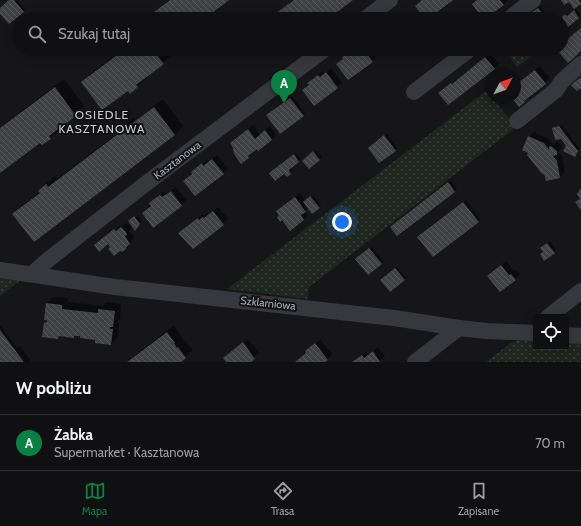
<!DOCTYPE html>
<html lang="pl">
<meta charset="utf-8">
<style>
:root{--surface:#101012;--page:#19191b;--text:#f1f3f6;--muted:#9c9d9f;--line:#303032;--accent:#0b8043}
body{margin:0;font-family:Cabin,sans-serif;background:var(--page);color:var(--text)}
.controls{position:absolute;right:12px;bottom:12px;display:grid;overflow:hidden;border-radius:4px;box-shadow:0 2px 10px #0003}
.controls button{width:36px;height:36px;display:grid;place-items:center;padding:0;border:0;border-bottom:1px solid var(--line);background:var(--surface);color:var(--text);font:20px sans-serif}
.compass{position:absolute;left:485px;top:68px;width:36px;height:36px;border-radius:50%;background:var(--surface);box-shadow:0 2px 10px #0003;rotate:49deg}
.you{position:absolute;left:342px;top:222px;width:14px;height:14px;margin:-10px;border:3px solid #fff;border-radius:50%;background:#1a73e8;box-shadow:0 0 0 6px #1a73e833}
.badge{display:grid;place-items:center;width:26px;height:26px;border-radius:50%;background:var(--accent);color:#fff;font-size:13px;font-weight:700}
.pin{position:absolute;translate:-50% -33px;filter:drop-shadow(0 1px 2px #0008)}
.pin::after{content:'';position:absolute;top:21px;width:14px;height:12px;background:inherit;clip-path:polygon(0 0,100% 0,50% 100%)}
.list{margin:0;padding:0;list-style:none}
h2{display:flex;justify-content:space-between;align-items:center;height:52px;margin:0;padding:0 16px;font-size:17px}
h2 small{font-size:13px;font-weight:400;color:var(--muted)}
.list li{display:grid;grid-template-columns:26px 1fr auto;gap:12px;align-items:center;box-sizing:border-box;height:56px;padding:0 16px;border-top:1px solid var(--line)}
.list b{display:block;font-size:15px;white-space:nowrap}
.list p{margin:0;font-size:13px;white-space:nowrap;color:var(--muted)}
.list em{font-size:13px;font-style:normal;color:var(--muted)}
.icon{flex:none;width:22px;height:22px;fill:none;stroke:currentColor;stroke-width:2;stroke-linecap:round;stroke-linejoin:round}
.map{position:relative;flex:none;width:581px;height:362px;overflow:hidden}
.search{position:absolute;background:var(--surface);box-shadow:0 2px 10px #0003;left:12px;right:12px;top:12px;height:44px;display:flex;align-items:center;gap:10px;box-sizing:border-box;padding:0 14px;border-radius:22px;color:var(--muted);font-size:15px}
.sheet{height:108px;background:var(--surface)}
nav{display:flex;justify-content:space-around;align-items:center;box-sizing:border-box;height:56px;border-top:1px solid var(--line);background:var(--surface);font-size:11px;color:var(--muted)}
nav a{display:grid;justify-items:center;gap:2px}
nav .on{color:var(--accent)}
.map>svg:first-child{display:block}
.grass{fill:url(#grass-dots)}
.shadow{fill:#0007}
.building{fill:url(#building-back-hatch)}
.lines{fill:none;stroke-linecap:round;stroke-linejoin:round}
.minor{stroke:#37383d;stroke-width:16}
.labels{text-anchor:middle;dominant-baseline:central;stroke-width:4;stroke-linejoin:round;paint-order:stroke}
.street-label{font-size:11px;fill:#a8adb8;stroke:#111113}
.neighbourhood-label{font-size:12px;letter-spacing:1px;fill:#c9ccd4;stroke:#111113}
</style>
<div class="map">
<svg width="581" height="362" viewBox="0 0 581 362">
<defs>
<pattern id="grass-dots" width="8" height="8" patternUnits="userSpaceOnUse"><rect width="8" height="8" fill="#1e261f"/><path d="M2 2h.1M6 6h.1" fill="none" stroke="#3c433d" stroke-width="1.8" stroke-linecap="round"/></pattern>
<pattern id="building-back-hatch" width="6" height="6" patternUnits="userSpaceOnUse"><rect width="6" height="6" fill="#404145"/><path d="M-1 5l2 2M0 0l6 6M5-1l2 2" fill="none" stroke="#595a5e"/></pattern>
</defs>
<rect width="100%" height="100%" fill="#161618"/>
<g class="grass">
<polygon points="504,49 541,49 517,67"/>
<polygon points="486,91 491,98 492,98 516,127 309,287 308,299 227,289"/>
<polygon points="0,276 22,279 0,296"/>
<polygon points="526,337 536,338 536,347 566,347 566,342 581,344 581,362 486,362 511,343"/>
</g>
<g class="shadow">
<polygon points="10,0 17,0 25,10 23,12 0,12 0,9"/>
<polygon points="169,0 228,0 220,5 221,7 208,19 161,19 155,12"/>
<polygon points="293,0 351,0 326,19 280,19 277,14"/>
<polygon points="477,0 508,0 503,5"/>
<polygon points="540,6 547,15 549,14 553,18 552,19 538,19 535,10"/>
<polygon points="576,9 581,15 562,30 562,20 564,18 565,15 568,13 569,14"/>
<polygon points="408,12 413,19 393,19 397,16 399,18"/>
<polygon points="123,49 168,49 172,54 163,63 146,76 147,78 130,92 128,90 83,82 91,73"/>
<polygon points="352,49 371,49 376,57 372,61 343,57"/>
<polygon points="490,53 499,64 494,69 440,93 456,79 457,80"/>
<polygon points="540,66 550,78 519,105 513,98 515,98 515,85"/>
<polygon points="331,68 342,83 315,105 309,83 323,71 325,73"/>
<polygon points="64,79 84,106 76,115 58,128 59,130 50,138 41,141 0,172 0,127"/>
<polygon points="292,96 305,113 303,116 269,113"/>
<polygon points="163,99 183,126 175,135 14,214 23,205 40,192 39,191 48,182 55,176 57,179 118,133 117,132 133,117 136,120"/>
<polygon points="253,125 260,135 270,126 276,135 272,139 253,151 249,157 241,162 235,139"/>
<polygon points="562,125 579,148 575,156 554,128 556,126"/>
<polygon points="534,132 548,139 553,145 557,142 562,146 561,149 558,152 562,156 565,172 560,177 547,179 545,173 529,152 529,137"/>
<polygon points="387,134 397,148 380,162 371,146"/>
<polygon points="316,150 322,157 309,168 305,159"/>
<polygon points="296,153 301,159 291,167 292,171 290,173 273,171"/>
<polygon points="217,155 228,169 223,173 193,174 192,172 207,160 209,162"/>
<polygon points="450,180 457,189 398,235 393,225"/>
<polygon points="176,187 186,200 153,226 143,213 151,205 155,199 165,191 167,193"/>
<polygon points="300,193 305,201 313,195 321,206 319,208 309,207 305,211 308,215 303,220 280,216 277,211"/>
<polygon points="466,200 480,219 478,221 421,235"/>
<polygon points="218,207 228,219 193,248 184,229 203,214 204,216 208,213 209,214"/>
<polygon points="137,215 142,221 135,229 130,222"/>
<polygon points="126,223 131,227 131,229 129,231 134,238 122,251 111,247 108,243 100,241 120,226 121,227"/>
<polygon points="550,241 556,250 554,252 544,252 543,246"/>
<polygon points="372,247 383,261 381,263 359,257"/>
<polygon points="506,261 514,271 516,270 520,274 515,279 493,272"/>
<polygon points="397,267 406,278 404,280 383,278"/>
<polygon points="53,297 68,298 68,302 103,306 106,302 121,304 120,319 116,323 119,323 118,337 111,344 81,335 76,335 74,337 61,335 58,338 45,323 48,319 46,304"/>
<polygon points="0,325 17,348 20,346 32,362 0,362"/>
<polygon points="174,325 184,341 185,341 193,350 179,362 126,362"/>
<polygon points="248,339 259,353 249,362 228,362 229,353"/>
<polygon points="320,339 332,354 328,359 324,362 295,362 307,353 311,347"/>
<polygon points="378,347 385,356 378,362 354,362 367,351 369,354"/>
</g>
<g class="building">
<polygon points="9,0 14,0 24,12 9,24 0,14 0,8"/>
<polygon points="170,0 229,0 211,14 213,16 210,19 159,19 154,12"/>
<polygon points="294,0 353,0 328,19 279,19 275,14"/>
<polygon points="422,0 453,0 428,19 425,19 415,6"/>
<polygon points="477,0 500,0 504,5 485,19 483,19 472,4"/>
<polygon points="561,0 579,0 581,4 574,9 569,2 564,5"/>
<polygon points="538,8 545,16 547,15 550,19 537,19 532,12"/>
<polygon points="574,10 579,18 562,32 563,19 562,17 565,14 567,16"/>
<polygon points="581,28 581,51 568,63 556,49 562,49 562,43"/>
<polygon points="125,49 152,49 164,64 136,85 138,87 130,94 128,91 102,110 81,82"/>
<polygon points="352,49 354,51 357,49 363,49 373,62 348,80 336,64 343,59 342,57"/>
<polygon points="485,57 495,69 448,105 438,93 451,83 452,84"/>
<polygon points="535,70 546,84 524,101 525,102 519,107 512,98 515,98 515,85"/>
<polygon points="326,72 338,88 314,106 302,90 309,85 307,83 313,79 318,75 320,77"/>
<polygon points="581,77 581,88 577,91 571,85"/>
<polygon points="55,87 76,116 49,136 51,139 42,145 40,143 0,173 0,128"/>
<polygon points="290,98 304,116 280,134 266,115"/>
<polygon points="154,107 175,135 34,242 12,214 40,193 38,191 46,184 48,187 118,134 116,131 124,125 126,128"/>
<polygon points="559,126 578,151 575,157 563,151 566,146 561,139 555,140 552,128"/>
<polygon points="248,129 255,139 265,130 272,140 258,151 257,149 248,156 249,158 241,164 234,154 233,148 230,143"/>
<polygon points="384,135 396,151 379,163 368,148"/>
<polygon points="528,136 544,143 549,150 549,147 551,146 557,151 557,155 553,156 557,161 560,178 546,181 544,174 542,174 527,155 528,153 522,150"/>
<polygon points="313,151 320,160 309,169 302,161"/>
<polygon points="294,154 299,162 289,170 291,174 287,177 284,174 275,181 269,173"/>
<polygon points="212,159 224,174 195,196 183,181 192,174 191,172 196,168 202,163 203,166"/>
<polygon points="448,182 455,192 397,236 390,227"/>
<polygon points="581,188 581,210 575,202 580,199 577,194"/>
<polygon points="171,191 182,206 153,228 142,213 151,206 149,203 154,199 160,195 162,197"/>
<polygon points="310,196 320,208 312,214 303,202"/>
<polygon points="295,197 306,212 301,215 304,220 290,231 282,220 280,222 277,217 279,216 276,211"/>
<polygon points="463,202 479,222 433,257 417,237"/>
<polygon points="213,211 224,225 193,249 178,233 198,218 199,220 203,217 204,218"/>
<polygon points="134,216 140,224 135,231 128,221"/>
<polygon points="121,227 126,232 127,235 125,236 130,244 126,247 126,249 122,252 120,251 114,256 108,249 110,248 108,244 99,252 94,245 114,229 116,231"/>
<polygon points="547,243 555,253 544,261 540,254 543,252 540,248"/>
<polygon points="369,248 382,264 368,275 355,259"/>
<polygon points="501,265 509,275 511,274 516,280 500,292 487,276"/>
<polygon points="395,268 405,280 390,292 380,280"/>
<polygon points="46,303 62,305 62,309 98,313 98,309 115,311 113,327 110,327 110,329 113,329 111,345 95,343 95,340 80,338 80,336 74,336 74,338 59,336 58,339 42,337 44,322 46,323 47,320 44,320"/>
<polygon points="0,330 24,362 0,362"/>
<polygon points="167,332 175,343 174,343 177,348 178,347 186,358 181,362 127,362"/>
<polygon points="243,342 255,359 251,362 226,362 223,358"/>
<polygon points="315,343 328,360 325,362 295,362 306,353 305,351"/>
<polygon points="373,351 380,362 352,362 362,355 364,358"/>
</g>
<g class="lines">
<g class="minor">
<polyline points="365,19 390,0"/>
<polyline points="509,19 533,0"/>
<polyline points="414,92 470,49"/>
<polyline points="517,121 556,90 562,81 581,64"/>
<polyline points="0,270 115,287 394,318 459,328 487,331 536,333"/>
<polyline points="32,274 49,259 144,185 325,49"/>
<polyline points="548,317 581,291"/>
<polyline points="566,335 581,336"/>
<polyline points="415,362 459,328"/>
</g>
</g>
<g class="labels">
<g class="street-label">
<text transform="translate(177 160) rotate(-37)">Kasztanowa</text>
<text transform="translate(268 303) rotate(6)">Szklarniowa</text>
</g>
<g class="neighbourhood-label">
<text x="102" y="114">OSIEDLE<tspan x="102" dy="14">KASZTANOWA</tspan></text>
</g>
</g>
</svg>
<div class="controls">
<button><svg class="icon" aria-label="locate" viewBox="0 0 24 24"><circle cx="12" cy="12" r="6"/><path d="M12 2v4M12 18v4M2 12h4M18 12h4"/></svg></button>
</div>
<svg class="compass" viewBox="-18 -18 36 36"><path d="M0-13l5 13h-10z" fill="#e53935"/><path d="M0 13l5-13h-10z" fill="#9c9d9f"/></svg>
<div class="you"></div>
<div class="pin badge" style="left:284px;top:103px">A</div>
<div class="search"><svg class="icon" aria-label="search" viewBox="0 0 24 24"><circle cx="10" cy="10" r="6"/><path d="M15 15l6 6"/></svg>Szukaj tutaj</div>
</div>
<section class="sheet">
<h2>W pobliżu<small></small></h2>
<ul class="list">
<li><span class="badge">A</span><div><b>Żabka</b><p>Supermarket · Kasztanowa</p></div><em>70 m</em></li>
</ul>
</section>
<nav>
<a class="on"><svg class="icon" aria-label="map" viewBox="0 0 24 24"><path d="M3 6l6-2 6 2 6-2v14l-6 2-6-2-6 2zM9 4v14M15 6v14"/></svg>Mapa</a>
<a><svg class="icon" aria-label="directions" viewBox="0 0 24 24"><path d="M12 3l9 9-9 9-9-9zM9 14v-3h6M13 9l2 2-2 2"/></svg>Trasa</a>
<a><svg class="icon" aria-label="saved" viewBox="0 0 24 24"><path d="M7 4h10v16l-5-4-5 4z"/></svg>Zapisane</a>
</nav>
